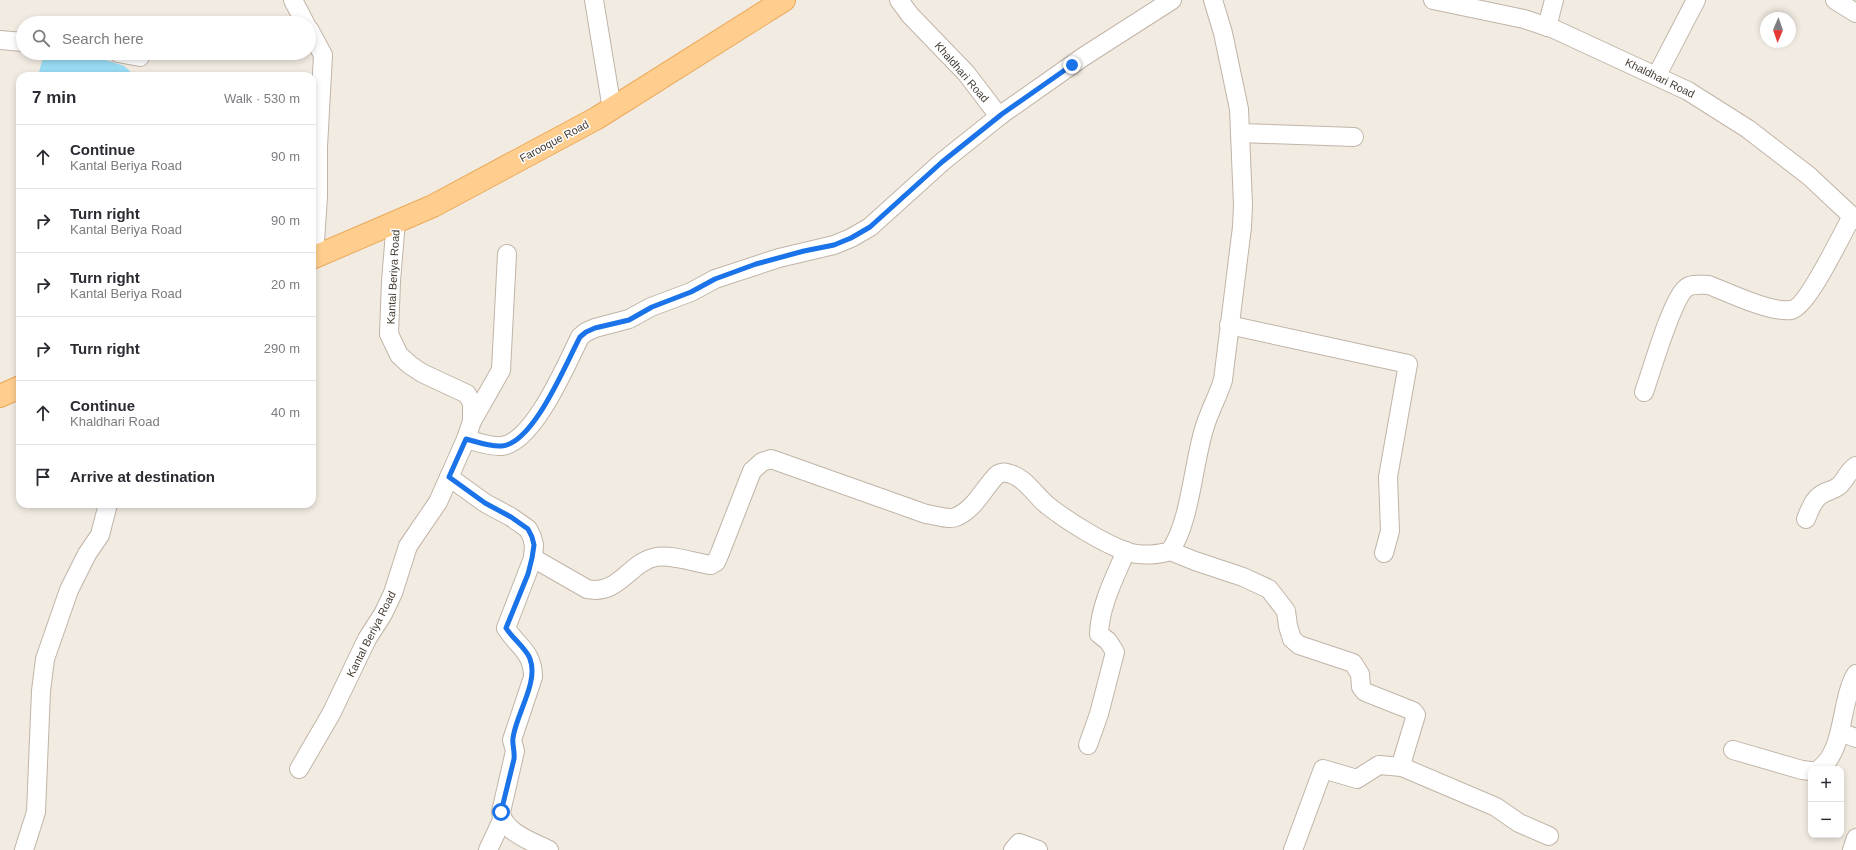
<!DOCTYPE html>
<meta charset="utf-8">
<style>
:root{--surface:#fff;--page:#f2f2f3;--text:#2b2b33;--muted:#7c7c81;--line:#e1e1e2}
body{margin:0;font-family:Helvetica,sans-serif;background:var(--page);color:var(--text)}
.controls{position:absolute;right:12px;bottom:12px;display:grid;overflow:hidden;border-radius:8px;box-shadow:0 2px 6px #0003}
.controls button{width:36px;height:36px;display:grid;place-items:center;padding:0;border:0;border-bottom:1px solid var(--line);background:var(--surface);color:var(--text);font:20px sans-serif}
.compass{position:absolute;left:1760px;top:12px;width:36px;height:36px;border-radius:50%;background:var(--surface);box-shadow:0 2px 6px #0003;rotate:182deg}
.stop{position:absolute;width:12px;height:12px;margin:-9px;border:3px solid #1a73e8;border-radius:50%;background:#fff}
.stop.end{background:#1a73e8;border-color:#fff;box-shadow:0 1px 4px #0008}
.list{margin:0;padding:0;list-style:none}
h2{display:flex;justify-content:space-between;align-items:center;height:52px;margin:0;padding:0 16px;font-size:17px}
h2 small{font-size:13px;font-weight:400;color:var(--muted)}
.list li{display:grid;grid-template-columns:26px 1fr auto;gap:12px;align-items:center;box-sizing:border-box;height:64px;padding:0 16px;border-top:1px solid var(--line)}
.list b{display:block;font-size:15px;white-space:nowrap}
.list p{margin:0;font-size:13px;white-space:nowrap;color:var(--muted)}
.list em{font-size:13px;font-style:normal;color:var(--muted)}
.icon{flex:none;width:22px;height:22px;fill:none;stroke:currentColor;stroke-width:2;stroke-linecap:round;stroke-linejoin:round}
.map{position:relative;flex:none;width:1856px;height:850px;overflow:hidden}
.search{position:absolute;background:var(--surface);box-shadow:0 2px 6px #0003;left:16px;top:16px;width:300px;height:44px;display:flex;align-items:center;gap:10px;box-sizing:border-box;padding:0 14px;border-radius:22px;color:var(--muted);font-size:15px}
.panel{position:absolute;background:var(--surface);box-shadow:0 2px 6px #0003;left:16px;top:72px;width:300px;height:436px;border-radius:12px}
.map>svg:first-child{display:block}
.water{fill:#99ddf4}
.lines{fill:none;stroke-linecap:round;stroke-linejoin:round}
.minor-casing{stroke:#c1b4a7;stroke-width:20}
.major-casing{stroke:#eba958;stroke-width:24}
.minor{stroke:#fff;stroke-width:18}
.major{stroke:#ffce8f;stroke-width:22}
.route{stroke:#1a73e8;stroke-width:5}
.labels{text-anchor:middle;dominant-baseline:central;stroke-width:3;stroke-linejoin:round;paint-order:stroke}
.street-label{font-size:11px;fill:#443b32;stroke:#fff}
</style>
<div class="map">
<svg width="1856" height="850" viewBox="0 0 1856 850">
<rect width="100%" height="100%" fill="#f2ebe2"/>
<polygon class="water" points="58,53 85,53 124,66 135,76 38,76 42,61"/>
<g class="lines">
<g class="minor-casing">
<g id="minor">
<polyline points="293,0 305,23"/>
<polyline points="594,0 612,109"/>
<polyline points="899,0 910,15 966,73 995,111 1002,114 1083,57 1172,0"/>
<polyline points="1433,0 1524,19 1554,29 1688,91 1748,129 1809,176 1856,220"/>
<polyline points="1835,0 1856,13"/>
<polyline points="1547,27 1554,0"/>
<polyline points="309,29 323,55 318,147 318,196 314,257"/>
<polyline points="0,40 23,42"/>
<polyline points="118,53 140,57"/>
<polyline points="1657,75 1696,0"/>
<polyline points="1240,133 1354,137"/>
<polyline points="1229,325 1408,364 1388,477 1390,531 1384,553"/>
<path d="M1644,392C1652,370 1671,302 1685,289C1691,283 1701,285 1709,285C1729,293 1771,313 1791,310C1807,308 1843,232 1852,216"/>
<polyline points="472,421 501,370 507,254"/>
<path d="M466,439C477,442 491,447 502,446C534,442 567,363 580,337L586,332L595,328L629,319L651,307L691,292L715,279L779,258L834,245L851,238L870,227L942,162L1002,114"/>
<path d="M449,477L485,503L511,517L528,529L532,537L534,545L533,558L506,628C518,647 533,652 533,677L512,740L515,751L501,812C503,832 533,842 549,850"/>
<path d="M1806,519C1811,507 1814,497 1826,492C1831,490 1836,489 1840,485C1846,479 1848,471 1856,466"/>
<polyline points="1170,551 1195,561 1243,577 1269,589 1286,611 1288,626 1292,639 1299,645 1353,663 1360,674 1361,687 1365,692 1413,711 1416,715 1403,758 1402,767 1496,807 1519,823 1549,836"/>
<path d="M533,558L587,589C619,596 629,562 656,557C672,554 695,563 711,565L716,562L720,553L752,471L762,462L771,459L926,514C935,515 948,520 956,517C975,509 983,489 996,476C998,473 1004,472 1007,473C1024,476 1034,494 1047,505C1067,521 1104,544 1128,552C1140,556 1159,555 1170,551C1191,521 1193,462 1205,426C1210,410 1218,396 1223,380L1242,227L1243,205L1239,109L1223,33L1213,0"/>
<polyline points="1840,732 1856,738"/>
<path d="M1088,745L1099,714L1115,652L1108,641L1099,634C1100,605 1115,577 1126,551"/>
<polyline points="1733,750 1802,770 1811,771"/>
<polyline points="299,769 331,714 367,639 383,614 393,593 408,546 438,502 466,439 472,421 472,403 467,394 422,373 410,365 399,355 389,334 391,281 396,221"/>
<path d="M1819,769C1845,752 1840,700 1856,674"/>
<polyline points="24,850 36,812 41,691 45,659 69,590 87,554 100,535 108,504"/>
<polyline points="488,850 502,820"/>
<polyline points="1013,850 1019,843 1038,850"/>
<polyline points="1293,850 1323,769 1357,779 1379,765 1402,767"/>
<polyline points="1852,850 1856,838"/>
</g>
</g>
<g class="major-casing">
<g id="major">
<polyline points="312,258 433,206 597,118 784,0"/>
<polyline points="0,396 20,387"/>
</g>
</g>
<use href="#minor" class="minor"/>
<use href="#major" class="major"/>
</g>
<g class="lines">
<path class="route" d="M501,812L514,759C515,751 512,745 513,738C516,714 539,682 530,659C527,649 512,638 506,628L528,574L532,558L534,545L532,537L528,529L511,517L485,503L449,477L466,439C477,442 491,447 502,446C534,443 566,363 580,337L586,332L595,328L629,320L652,307L691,292L715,279L756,264L804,251L834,245L851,238L870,227L942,162L1002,114L1072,65"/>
</g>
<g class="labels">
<g class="street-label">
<text transform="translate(962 72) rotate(49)">Khaldhari Road</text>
<text transform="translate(1660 78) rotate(26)">Khaldhari Road</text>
<text transform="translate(554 141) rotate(-28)">Farooque Road</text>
<text transform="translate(393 277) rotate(-87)">Kantal Beriya Road</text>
<text transform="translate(371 634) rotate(-63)">Kantal Beriya Road</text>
</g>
</g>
</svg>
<div class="controls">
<button>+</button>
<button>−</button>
</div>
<svg class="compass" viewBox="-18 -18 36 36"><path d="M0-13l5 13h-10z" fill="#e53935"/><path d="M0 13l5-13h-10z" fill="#7c7c81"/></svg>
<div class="stop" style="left:501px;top:812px"></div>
<div class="stop end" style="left:1072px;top:65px"></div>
<div class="search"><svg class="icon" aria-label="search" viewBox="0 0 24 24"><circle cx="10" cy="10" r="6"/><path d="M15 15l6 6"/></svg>Search here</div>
<section class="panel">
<h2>7 min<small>Walk · 530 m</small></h2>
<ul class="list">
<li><svg class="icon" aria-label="ahead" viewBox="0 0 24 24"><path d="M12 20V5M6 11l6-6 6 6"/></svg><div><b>Continue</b><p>Kantal Beriya Road</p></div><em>90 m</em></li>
<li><svg class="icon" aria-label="right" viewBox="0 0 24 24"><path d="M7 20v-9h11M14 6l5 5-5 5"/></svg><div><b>Turn right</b><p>Kantal Beriya Road</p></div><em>90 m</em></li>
<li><svg class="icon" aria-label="right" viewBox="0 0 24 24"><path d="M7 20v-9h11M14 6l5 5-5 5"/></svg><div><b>Turn right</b><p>Kantal Beriya Road</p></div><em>20 m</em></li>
<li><svg class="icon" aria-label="right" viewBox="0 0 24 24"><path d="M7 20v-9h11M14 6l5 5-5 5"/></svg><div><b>Turn right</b></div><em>290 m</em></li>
<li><svg class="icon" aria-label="ahead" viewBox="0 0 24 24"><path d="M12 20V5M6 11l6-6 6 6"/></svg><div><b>Continue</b><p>Khaldhari Road</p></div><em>40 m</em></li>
<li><svg class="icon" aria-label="arrive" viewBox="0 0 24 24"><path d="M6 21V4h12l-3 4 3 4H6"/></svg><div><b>Arrive at destination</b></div></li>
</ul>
</section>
</div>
